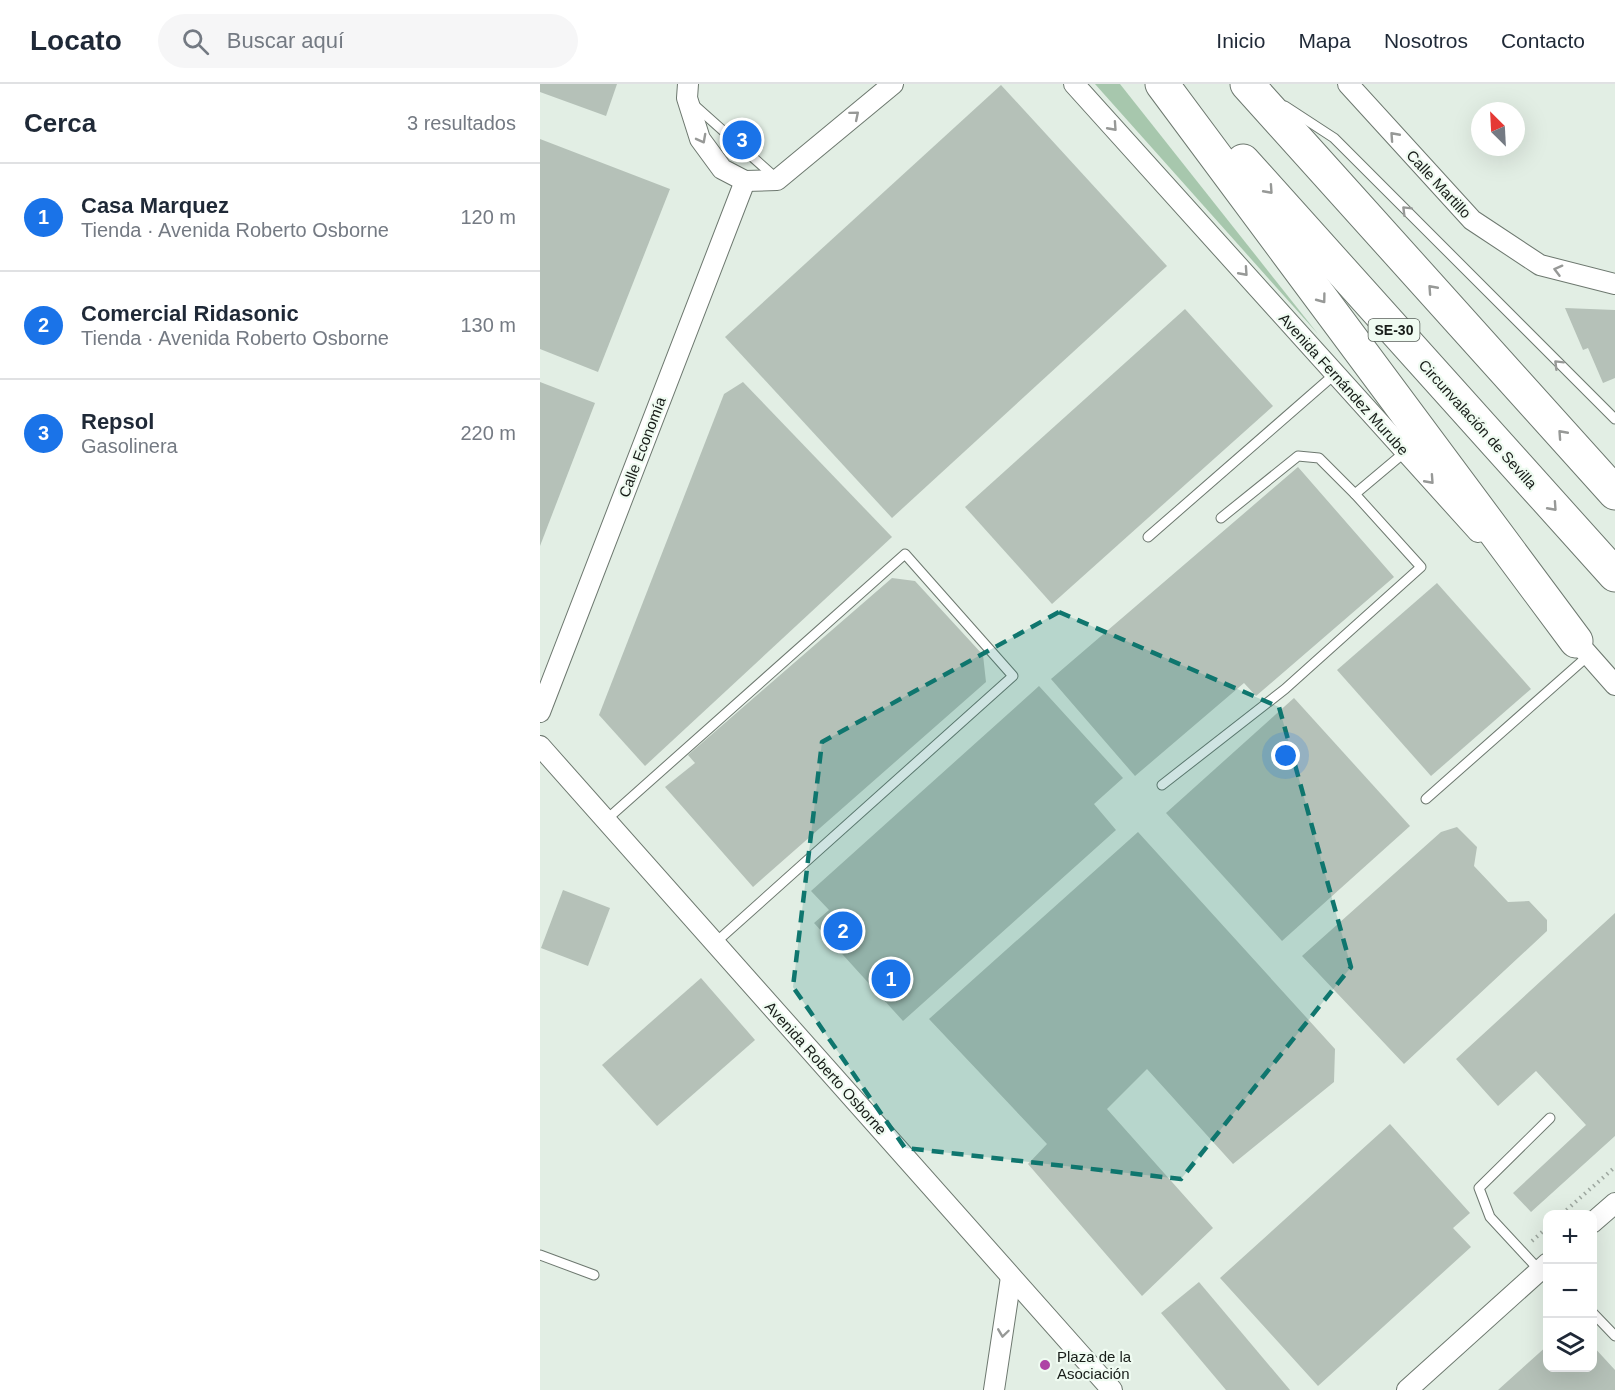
<!DOCTYPE html>
<html lang="es">
<meta charset="utf-8">
<style>
:root{--surface:#fff;--page:#f6f6f7;--text:#1f2937;--muted:#747a83;--line:#e0e1e3;--accent:#1a73e8}
body{margin:0;font-family:Arial,sans-serif;background:var(--page);color:var(--text)}
.controls{position:absolute;right:18px;bottom:18px;display:grid;overflow:hidden;border-radius:12px;box-shadow:0 6px 24px #0002}
.controls button{width:54px;height:54px;display:grid;place-items:center;padding:0;border:0;border-bottom:2px solid var(--line);background:var(--surface);color:var(--text);font:30px sans-serif}
.compass{position:absolute;left:931px;top:18px;width:54px;height:54px;border-radius:50%;background:var(--surface);box-shadow:0 6px 24px #0002;rotate:336deg}
.you{position:absolute;left:746px;top:672px;width:21px;height:21px;margin:-15px;border:4px solid #fff;border-radius:50%;background:#1a73e8;box-shadow:0 0 0 9px #1a73e833}
.badge{display:grid;place-items:center;width:39px;height:39px;border-radius:50%;background:var(--accent);color:#fff;font-size:20px;font-weight:700}
.pin{position:absolute;translate:-50% -50%;border:3px solid #fff;box-shadow:0 2px 6px #0006}
.list{margin:0;padding:0;list-style:none}
h2{display:flex;justify-content:space-between;align-items:center;height:78px;margin:0;padding:0 24px;font-size:26px}
h2 small{font-size:20px;font-weight:400;color:var(--muted)}
.list li{display:grid;grid-template-columns:39px 1fr auto;gap:18px;align-items:center;box-sizing:border-box;height:108px;padding:0 24px;border-top:2px solid var(--line)}
.list b{display:block;font-size:22px;white-space:nowrap}
.list p{margin:0;font-size:20px;white-space:nowrap;color:var(--muted)}
.list em{font-size:20px;font-style:normal;color:var(--muted)}
.icon{flex:none;width:33px;height:33px;fill:none;stroke:currentColor;stroke-width:2;stroke-linecap:round;stroke-linejoin:round}
.map{position:relative;flex:none;width:1075px;height:1306px;overflow:hidden}
header{display:flex;align-items:center;gap:36px;box-sizing:border-box;height:84px;padding:0 30px;background:var(--surface);border-bottom:2px solid var(--line)}
header strong{font-size:28px}
nav{display:flex;gap:33px;margin-inline-start:auto;font-size:21px}
.search{width:420px;height:54px;background:var(--page);display:flex;align-items:center;gap:15px;box-sizing:border-box;padding:0 21px;border-radius:33px;color:var(--muted);font-size:22px}
main{display:flex}
aside{flex:1;background:var(--surface)}
.map>svg:first-child{display:block}
.green{fill:#a7c7ad}
.building{fill:#b5c1b8}
.lines{fill:none;stroke-linecap:round;stroke-linejoin:round}
.lane-casing{stroke:#6d786f;stroke-width:11}
.street-casing{stroke:#6d786f;stroke-width:22}
.highway-casing{stroke:#6d786f;stroke-width:35}
.path{stroke:#9da79f;stroke-width:4;stroke-dasharray:1.5 4.5;stroke-linecap:butt}
.lane{stroke:#fff;stroke-width:9}
.street{stroke:#fff;stroke-width:20}
.highway{stroke:#fff;stroke-width:33}
.oneway{stroke:#979997}
.marked{fill:#0f766e;fill-opacity:0.2;stroke:#0f766e;stroke-width:4.5;stroke-dasharray:12 8;stroke-linejoin:round}
.poi-dot{fill:#ae44a5;stroke:#effbf1;stroke-width:2}
.labels{text-anchor:middle;dominant-baseline:central;stroke-width:4.5;stroke-linejoin:round;paint-order:stroke}
.shield{fill:#effbf1;stroke:#585f59;stroke-width:1.5}
.shield-label{font-size:14px;font-weight:bold;fill:#171c18}
.street-label{font-size:15px;fill:#171c18;stroke:#effbf1}
.poi-label{font-size:15px;fill:#171c18;stroke:#effbf1;text-anchor:start}
</style>
<header>
<strong>Locato</strong>
<div class="search"><svg class="icon" aria-label="search" viewBox="0 0 24 24"><circle cx="10" cy="10" r="6"/><path d="M15 15l6 6"/></svg>Buscar aquí</div>
<nav><a>Inicio</a><a>Mapa</a><a>Nosotros</a><a>Contacto</a></nav>
</header>
<main>
<aside>
<h2>Cerca<small>3 resultados</small></h2>
<ul class="list">
<li><span class="badge">1</span><div><b>Casa Marquez</b><p>Tienda · Avenida Roberto Osborne</p></div><em>120 m</em></li>
<li><span class="badge">2</span><div><b>Comercial Ridasonic</b><p>Tienda · Avenida Roberto Osborne</p></div><em>130 m</em></li>
<li><span class="badge">3</span><div><b>Repsol</b><p>Gasolinera</p></div><em>220 m</em></li>
</ul>
</aside>
<div class="map">
<svg width="1075" height="1306" viewBox="0 0 1075 1306">
<rect width="100%" height="100%" fill="#e2eee4"/>
<polygon class="green" points="555,0 580,0 778,250"/>
<g class="building">
<polygon points="0,0 77,0 66,32 0,8"/>
<polygon points="461,1 627,182 352,434 185,253"/>
<polygon points="0,55 130,105 58,288 0,265"/>
<polygon points="187,58 201,70 196,76 182,64"/>
<polygon points="1025,224 1075,226 1075,294 1063,299 1048,264 1043,266"/>
<polygon points="645,225 733,322 512,520 425,423"/>
<polygon points="0,298 55,319 0,462"/>
<polygon points="203,298 352,453 105,682 59,631 184,310"/>
<polygon points="758,383 854,493 716,612 704,599 595,692 511,595"/>
<polygon points="352,494 375,497 443,571 446,598 213,803 125,703 155,679 148,671"/>
<polygon points="897,499 991,605 891,692 797,586"/>
<polygon points="499,602 583,694 554,720 576,746 363,937 274,839 289,826 271,807"/>
<polygon points="754,614 870,742 742,857 626,729"/>
<polygon points="917,743 937,763 934,782 968,818 989,817 1007,836 1007,847 864,980 762,872 901,748"/>
<polygon points="598,748 795,965 794,998 693,1080 607,985 567,1025 673,1144 602,1212 488,1080 507,1060 389,935"/>
<polygon points="23,806 70,824 48,882 1,864"/>
<polygon points="1075,829 1075,1052 991,1128 973,1109 1046,1041 996,987 958,1022 916,975"/>
<polygon points="161,894 215,956 117,1042 62,981"/>
<polygon points="850,1040 930,1129 913,1144 931,1163 778,1302 680,1194"/>
<polygon points="659,1198 750,1306 686,1306 621,1229"/>
<polygon points="1008,1261 1008,1284 1052,1284 1052,1261 1075,1286 1075,1306 958,1306"/>
</g>
<g class="lines">
<g class="lane-casing">
<g id="lane">
<polyline points="152,19 236,94"/>
<polyline points="745,22 794,54 1075,335"/>
<polyline points="681,434 758,372 779,374 815,410"/>
<polyline points="608,453 795,290"/>
<polyline points="622,701 745,605 881,483 815,410 865,368"/>
<polyline points="886,715 1049,571"/>
<polyline points="66,736 365,470 473,592 175,859"/>
<polyline points="0,1171 54,1191"/>
<polyline points="1000,1187 950,1133 939,1104 1010,1034"/>
<polyline points="1052,1228 1075,1252"/>
</g>
</g>
<g class="street-casing">
<g id="street">
<polyline points="148,0 147,14 160,55 182,85 205,97 237,96 353,0"/>
<polyline points="534,0 938,448"/>
<polyline points="808,0 932,136 1000,181 1075,200"/>
<polyline points="1030,550 1075,601"/>
<polyline points="0,628 205,97"/>
<polyline points="0,662 572,1306"/>
<polyline points="1052,1139 1075,1119"/>
<polyline points="454,1306 471,1193"/>
<polyline points="867,1306 1008,1179"/>
</g>
</g>
<g class="highway-casing">
<g id="highway">
<polyline points="622,0 1036,557"/>
<polyline points="707,0 1075,409"/>
<polyline points="703,77 1075,491"/>
</g>
</g>
<g class="path">
<polyline points="1022,1130 1075,1083"/>
<polyline points="992,1157 1008,1143"/>
</g>
<use href="#lane" class="lane"/>
<use href="#street" class="street"/>
<use href="#highway" class="highway"/>
</g>
<defs><path id="oneway-chevron" d="M-2-3.5L2.5 0L-2 3.5" fill="none" stroke-width="1.6" stroke-linecap="round" stroke-linejoin="round" transform="scale(1.5)"/></defs>
<g class="oneway">
<use href="#oneway-chevron" transform="translate(315 31) rotate(-40)"/>
<use href="#oneway-chevron" transform="translate(573 43) rotate(48)"/>
<use href="#oneway-chevron" transform="translate(854 52) rotate(-132)"/>
<use href="#oneway-chevron" transform="translate(162 55) rotate(62)"/>
<use href="#oneway-chevron" transform="translate(729 106) rotate(48)"/>
<use href="#oneway-chevron" transform="translate(866 126) rotate(-135)"/>
<use href="#oneway-chevron" transform="translate(1018 186) rotate(-165)"/>
<use href="#oneway-chevron" transform="translate(704 188) rotate(48)"/>
<use href="#oneway-chevron" transform="translate(892 205) rotate(-132)"/>
<use href="#oneway-chevron" transform="translate(782 215) rotate(53)"/>
<use href="#oneway-chevron" transform="translate(1018 280) rotate(-135)"/>
<use href="#oneway-chevron" transform="translate(1022 350) rotate(-132)"/>
<use href="#oneway-chevron" transform="translate(890 396) rotate(48)"/>
<use href="#oneway-chevron" transform="translate(1013 423) rotate(48)"/>
<use href="#oneway-chevron" transform="translate(463 1249) rotate(98)"/>
</g>
<path class="marked" d="M519,528L739,623L811,883L641,1095L365,1064L253,903L282,658Z"/>
<circle class="poi-dot" cx="505" cy="1281" r="6"/>
<g class="labels">
<rect class="shield" x="828.5" y="235" width="51" height="22" rx="4.5"/>
<g class="shield-label">
<text x="854" y="246">SE-30</text>
</g>
<g class="street-label">
<text transform="translate(899 100) rotate(47)">Calle Martillo</text>
<text transform="translate(804 300) rotate(48)">Avenida Fernández Murube</text>
<text transform="translate(938 340) rotate(48)">Circunvalación de Sevilla</text>
<text transform="translate(102 363) rotate(-69)">Calle Economía</text>
<text transform="translate(286 984) rotate(48)">Avenida Roberto Osborne</text>
</g>
<g class="poi-label">
<text x="517" y="1272">Plaza de la<tspan x="517" dy="17">Asociación</tspan></text>
</g>
</g>
</svg>
<div class="controls">
<button>+</button>
<button>−</button>
<button><svg class="icon" aria-label="layers" viewBox="0 0 24 24"><path d="M12 4l9 5-9 5-9-5zM3 14l9 5 9-5"/></svg></button>
</div>
<svg class="compass" viewBox="-18 -18 36 36"><path d="M0-13l5 13h-10z" fill="#e53935"/><path d="M0 13l5-13h-10z" fill="#747a83"/></svg>
<div class="you"></div>
<div class="pin badge" style="left:351px;top:895px">1</div>
<div class="pin badge" style="left:303px;top:847px">2</div>
<div class="pin badge" style="left:202px;top:56px">3</div>
</div>
</main>
